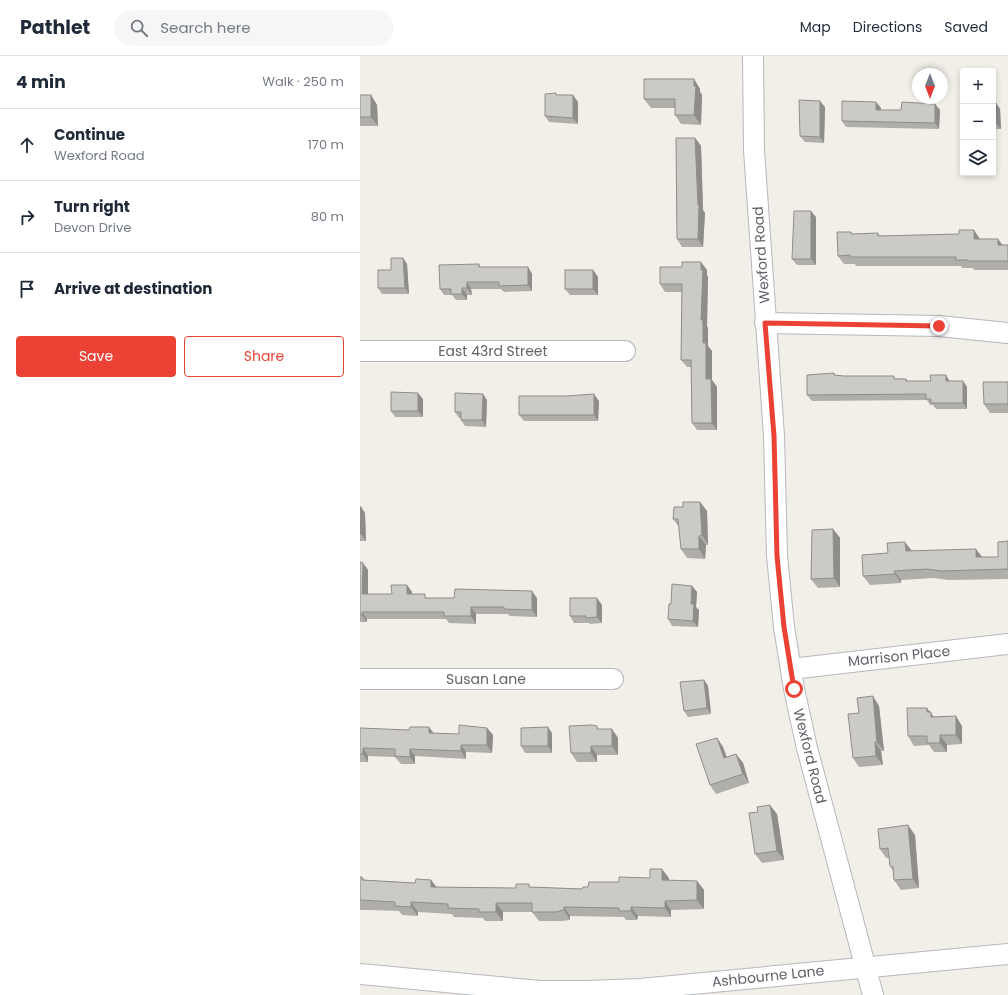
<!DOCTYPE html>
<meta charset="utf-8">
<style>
:root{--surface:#fff;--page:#f6f6f7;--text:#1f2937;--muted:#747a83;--line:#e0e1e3;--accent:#ea4335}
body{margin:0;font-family:Poppins,sans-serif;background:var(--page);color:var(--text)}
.controls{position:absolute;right:12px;top:12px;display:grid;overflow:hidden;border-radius:4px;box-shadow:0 2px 6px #0003}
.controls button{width:36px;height:36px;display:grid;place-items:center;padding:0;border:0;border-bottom:1px solid var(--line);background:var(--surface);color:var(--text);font:20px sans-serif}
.compass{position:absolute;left:552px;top:12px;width:36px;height:36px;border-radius:50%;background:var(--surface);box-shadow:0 2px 6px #0003;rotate:180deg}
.stop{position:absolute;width:12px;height:12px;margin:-9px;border:3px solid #ea4335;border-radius:50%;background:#fff}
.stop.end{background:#ea4335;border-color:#fff;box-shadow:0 1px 4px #0008}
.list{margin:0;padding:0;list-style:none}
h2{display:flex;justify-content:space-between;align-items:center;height:52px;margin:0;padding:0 16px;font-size:17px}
h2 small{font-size:13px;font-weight:400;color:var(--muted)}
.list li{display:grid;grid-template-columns:26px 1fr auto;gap:12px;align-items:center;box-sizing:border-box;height:72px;padding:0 16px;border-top:1px solid var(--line)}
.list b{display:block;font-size:15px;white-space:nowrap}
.list p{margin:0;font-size:13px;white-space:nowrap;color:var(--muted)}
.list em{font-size:13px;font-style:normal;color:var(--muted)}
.actions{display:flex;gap:8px;padding:12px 16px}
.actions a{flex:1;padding:9px 0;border:1px solid var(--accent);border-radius:4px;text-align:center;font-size:14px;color:var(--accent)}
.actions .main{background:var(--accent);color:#fff}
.icon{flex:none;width:22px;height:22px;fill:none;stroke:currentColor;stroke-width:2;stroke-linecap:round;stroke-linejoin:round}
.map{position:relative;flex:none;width:648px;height:939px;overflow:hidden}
header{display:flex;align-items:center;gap:24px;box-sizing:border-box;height:56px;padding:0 20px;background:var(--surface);border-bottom:1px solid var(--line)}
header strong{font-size:19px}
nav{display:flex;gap:22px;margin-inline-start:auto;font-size:14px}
.search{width:280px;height:36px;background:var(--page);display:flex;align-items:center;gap:10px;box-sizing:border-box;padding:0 14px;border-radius:22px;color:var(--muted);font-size:15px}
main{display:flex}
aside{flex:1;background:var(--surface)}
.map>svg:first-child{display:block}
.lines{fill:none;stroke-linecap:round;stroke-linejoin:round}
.minor-casing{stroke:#b5b8bc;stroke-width:22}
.minor{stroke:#fff;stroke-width:20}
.wall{fill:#afaea9}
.shaded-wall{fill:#8f8d8a}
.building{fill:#cccac5;stroke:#8f8d8a}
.route{stroke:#ea4335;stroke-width:5}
.labels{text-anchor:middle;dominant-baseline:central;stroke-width:3;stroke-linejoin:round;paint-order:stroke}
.street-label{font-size:14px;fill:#5f6368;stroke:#fff}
</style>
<header>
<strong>Pathlet</strong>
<div class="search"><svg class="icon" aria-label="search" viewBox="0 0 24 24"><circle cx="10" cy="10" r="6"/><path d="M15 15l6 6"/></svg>Search here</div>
<nav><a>Map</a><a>Directions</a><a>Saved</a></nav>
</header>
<main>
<aside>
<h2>4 min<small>Walk · 250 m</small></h2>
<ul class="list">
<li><svg class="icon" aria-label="ahead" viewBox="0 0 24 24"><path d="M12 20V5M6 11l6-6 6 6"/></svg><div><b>Continue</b><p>Wexford Road</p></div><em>170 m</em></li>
<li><svg class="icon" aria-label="right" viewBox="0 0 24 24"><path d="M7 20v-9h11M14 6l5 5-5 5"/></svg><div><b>Turn right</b><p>Devon Drive</p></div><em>80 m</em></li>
<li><svg class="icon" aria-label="arrive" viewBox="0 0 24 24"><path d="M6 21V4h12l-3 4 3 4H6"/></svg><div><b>Arrive at destination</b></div></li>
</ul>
<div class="actions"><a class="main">Save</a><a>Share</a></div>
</aside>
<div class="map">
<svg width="648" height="939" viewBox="0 0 648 939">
<rect width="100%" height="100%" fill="#f1efe8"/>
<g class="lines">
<g class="minor-casing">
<g id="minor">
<polyline points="393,0 394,94 414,380 417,500 424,571 434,633 447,692 513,939"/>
<polyline points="405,267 579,270 648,277"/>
<polyline points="0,295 265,295"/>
<polyline points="431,613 648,588"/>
<polyline points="0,623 253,623"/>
<polyline points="0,918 180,935 227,935 280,933 648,898"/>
</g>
</g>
<use href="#minor" class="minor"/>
</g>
<g class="wall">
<polygon points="334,23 340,33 340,36 342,39 341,69 321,68 315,59 315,52 291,52 284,43"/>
<polygon points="0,39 11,39 17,49 18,70 0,70"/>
<polygon points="197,39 218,46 218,68 189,66 185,60"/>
<polygon points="516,46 521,52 521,54 541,54 575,48 580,54 579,73 486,71 482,65"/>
<polygon points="633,47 636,47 640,53 641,73 633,73"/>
<polygon points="465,51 464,87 445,86 440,80"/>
<polygon points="335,82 341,90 343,154 345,157 343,191 322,191 317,183"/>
<polygon points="456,161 456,209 437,209 432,203"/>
<polygon points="491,176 493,178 518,177 520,180 620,183 642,189 648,189 648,214 614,214 613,212 602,212 601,210 496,210 495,208 484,208 478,200"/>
<polygon points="43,202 47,208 49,238 22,238 18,232 31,214"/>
<polygon points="119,208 121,211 168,211 172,218 172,235 144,236 141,233 111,233 112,239 107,239 107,244 96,244 92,239 84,239 80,233"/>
<polygon points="322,211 347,214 347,219 348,221 347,270 348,272 348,290 352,295 352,324 357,331 357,374 337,374 332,367 331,311 327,311 321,304 322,236 305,236 300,228"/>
<polygon points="233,214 238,221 238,239 210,239 205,233"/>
<polygon points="475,319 484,320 546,323 548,325 571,325 586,319 589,325 603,325 607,331 607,353 576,353 573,349 570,349 567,344 452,345 447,339"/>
<polygon points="648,326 648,357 630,357 624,348"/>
<polygon points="63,343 63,361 35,361 31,355"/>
<polygon points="127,344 126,371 105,370 101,364 101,362 99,362 95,356"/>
<polygon points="239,345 238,365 164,365 159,359"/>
<polygon points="340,446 347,455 348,489 346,489 345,503 327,502 321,493 319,471 313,463 323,451"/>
<polygon points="0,451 1,451 5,457 6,485 0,485"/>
<polygon points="473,473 480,482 480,531 458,532 451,523"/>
<polygon points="648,485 648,523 588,524 574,522 541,524 541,527 510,529 503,520 552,495 622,501 638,501"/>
<polygon points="0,506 3,507 8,514 8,538 32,538 47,529 52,536 52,538 68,542 177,542 177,561 150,560 148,558 116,558 116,568 89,567 86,563 7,563 7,566 0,566"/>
<polygon points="332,530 337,536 336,551 339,554 338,571 312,570 308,563 311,548"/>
<polygon points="242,549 242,567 230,568 229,567 214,567 210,560"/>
<polygon points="344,624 348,630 351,658 328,661 324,655"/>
<polygon points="519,650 524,695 521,695 523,709 499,711 493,702 499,657"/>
<polygon points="567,652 574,661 602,670 602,688 587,689 587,696 574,696 569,689 554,690 548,680"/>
<polygon points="237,670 238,673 252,673 258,682 258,699 237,699 237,706 217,706 211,697"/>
<polygon points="0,672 74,678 99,678 127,672 133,679 132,697 106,696 106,703 55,700 55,708 41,708 35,701 8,700 8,706 0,706"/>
<polygon points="192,677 192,697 165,697 161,690"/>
<polygon points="357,682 363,691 367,701 376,698 383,707 389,727 356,738 350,729"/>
<polygon points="417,758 424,804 402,807 395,798"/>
<polygon points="555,779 559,832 541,834 534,824 533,815 530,810 529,802 526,802 520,793"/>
<polygon points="0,821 2,821 5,824 55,827 71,824 76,831 156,832 172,831 222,833 228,831 259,826 309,822 309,824 337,825 344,834 344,853 311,854 311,861 278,860 277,864 266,864 264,861 210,860 210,864 202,865 179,865 172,856 143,856 143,865 125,865 123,862 94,861 92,858 58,856 58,860 42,859 39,855 9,854 0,854"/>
</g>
<g class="shaded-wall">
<polygon points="334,23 340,33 340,36 342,39 341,69 334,59"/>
<polygon points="11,39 17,49 18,70 11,61"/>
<polygon points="213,39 218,46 218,68 213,62"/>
<polygon points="460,45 465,51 464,87 460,81"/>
<polygon points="516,46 521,52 521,61 516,54"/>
<polygon points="636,47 640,53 641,73 636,67"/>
<polygon points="575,48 580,54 579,73 575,67"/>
<polygon points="335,82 341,90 343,154 345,157 343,191 338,183 338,149"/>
<polygon points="451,155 456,161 456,209 451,203"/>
<polygon points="614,174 620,183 614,183"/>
<polygon points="638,183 644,191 638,189"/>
<polygon points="43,202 47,208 49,238 45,232"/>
<polygon points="341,206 347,214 347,219 348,221 347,270 348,272 348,290 352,295 352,324 357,331 357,374 352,367 346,323 341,264"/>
<polygon points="168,211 172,218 172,235 168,229"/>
<polygon points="233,214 238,221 238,239 233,233"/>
<polygon points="107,226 111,233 112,239 107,232"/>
<polygon points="102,232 107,239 107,244 102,238"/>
<polygon points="586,319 590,326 586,325"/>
<polygon points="603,325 607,331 607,353 603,347"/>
<polygon points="58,337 63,343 63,361 58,355"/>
<polygon points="123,338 127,344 126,371 122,364"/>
<polygon points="234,338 239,345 238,365 234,359"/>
<polygon points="340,446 347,455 348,489 342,479"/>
<polygon points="1,451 5,457 6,485 1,478"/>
<polygon points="473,473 480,482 480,531 474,522"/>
<polygon points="339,480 346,489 345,503 339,493"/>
<polygon points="545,486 552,495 546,495"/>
<polygon points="616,493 623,502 616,501"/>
<polygon points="3,507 8,514 8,545 2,538"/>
<polygon points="534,515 541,524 541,527 535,518"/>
<polygon points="47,529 52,536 52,545 47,538"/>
<polygon points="332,530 337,536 336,551 339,554 338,571 333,565 331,548"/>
<polygon points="172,535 177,542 177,561 172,554"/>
<polygon points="237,542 242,549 242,567 237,561"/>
<polygon points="111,551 116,558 116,568 111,560"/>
<polygon points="2,556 7,563 7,566 2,559"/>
<polygon points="344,624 348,630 351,658 347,652"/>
<polygon points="513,640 519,650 524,695 517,686"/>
<polygon points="567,652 577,666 577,670 567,656"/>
<polygon points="596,660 602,670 602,688 596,679"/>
<polygon points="69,671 75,679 69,677"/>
<polygon points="188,671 192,677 192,697 188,690"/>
<polygon points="127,672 133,679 132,697 127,689"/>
<polygon points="252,673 258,682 258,699 252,690"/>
<polygon points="580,679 587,689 587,696 580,687"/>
<polygon points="357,682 363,691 370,712 364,702"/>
<polygon points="515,686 521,695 523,709 516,700"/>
<polygon points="101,689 106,696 106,703 101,695"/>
<polygon points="231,690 237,699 237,706 231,697"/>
<polygon points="3,692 8,700 8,706 3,698"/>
<polygon points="50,693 55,700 55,708 50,701"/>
<polygon points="376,698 383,707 389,727 383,718"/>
<polygon points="410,749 417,758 424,804 417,795"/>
<polygon points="548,769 555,779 559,832 553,823"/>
<polygon points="302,813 309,822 309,833 302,824"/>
<polygon points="71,824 78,833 71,831"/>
<polygon points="337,825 344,834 344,853 337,844"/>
<polygon points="305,845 311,854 311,861 305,852"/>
<polygon points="51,846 58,856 58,860 51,851"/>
<polygon points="136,847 143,856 143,865 136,856"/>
<polygon points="204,851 210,860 210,864 204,854"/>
<polygon points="271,851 278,860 277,864 271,855"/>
</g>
<g class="building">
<polygon points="284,23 334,23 334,30 336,30 334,59 315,59 315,43 284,43"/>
<polygon points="196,37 196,39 213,39 213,62 185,60 185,38"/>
<rect x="0" y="39" width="11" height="22"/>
<polygon points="439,44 460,45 460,81 440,80"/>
<polygon points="482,45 516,46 516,54 541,54 542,46 575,48 575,67 482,65"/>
<rect x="633" y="47" width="3" height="20"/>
<polygon points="316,82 335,82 338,149 339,149 338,183 317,183"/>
<polygon points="434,155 451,155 451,203 432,203"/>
<polygon points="599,174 614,174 614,183 638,183 638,189 648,189 648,205 608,205 608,204 596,204 596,201 490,201 490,199 478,200 477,176 491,176 491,178 518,177 518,180 599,178"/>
<polygon points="31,202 43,202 45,232 18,232 18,214 31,214"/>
<polygon points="322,206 341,206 341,214 343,214 341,264 343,264 343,287 346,287 346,323 351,323 352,367 332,367 331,304 321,304 322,228 300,228 300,211 322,211"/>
<polygon points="119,208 119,211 168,211 168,229 139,230 139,226 107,226 107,232 102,232 102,238 91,238 91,233 80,233 79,209"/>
<rect x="205" y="214" width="28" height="19"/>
<polygon points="474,317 474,319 484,320 534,320 534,323 546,323 546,325 571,325 570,319 586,319 586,325 603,325 603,347 571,347 571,343 566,343 566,338 447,339 447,319"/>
<polygon points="623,326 648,326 648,348 624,348"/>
<polygon points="31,336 58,337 58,355 31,355"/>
<polygon points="95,337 123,338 122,364 101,364 101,356 95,356"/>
<polygon points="234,338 234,359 159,359 159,340 206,340"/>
<polygon points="323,446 340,446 342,479 339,480 339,493 321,493 318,463 313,463 314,451 323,451"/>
<rect x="0" y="451" width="1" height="27"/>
<polygon points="473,473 474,522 451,523 452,474"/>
<polygon points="648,485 648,513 581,515 567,513 534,515 535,518 503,520 502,499 528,497 527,487 545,486 546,495 616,493 616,501 638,501 638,486"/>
<polygon points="0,506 3,507 2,538 32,538 31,529 47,529 47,538 65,538 65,542 94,542 95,533 172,535 172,554 144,553 144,551 111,551 111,560 84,560 84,556 2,556 2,559 0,559"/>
<polygon points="312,528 332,530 331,548 334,548 333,565 308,563 309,548 311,548"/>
<polygon points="210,542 237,542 237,561 226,562 226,560 210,560"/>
<polygon points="344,624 347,652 324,655 320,626"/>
<polygon points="513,640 517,686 515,686 516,700 493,702 488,658 499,657 497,642"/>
<polygon points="547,652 567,652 567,656 571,656 571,661 596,660 596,679 580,679 580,687 567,687 567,680 548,680"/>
<polygon points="99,669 127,672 127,689 101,689 101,695 50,693 50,701 35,700 35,693 3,692 3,698 0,698 0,672 49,674 50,671 69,671 69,677 99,678"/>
<polygon points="232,669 237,670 237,673 252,673 252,690 231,690 231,697 211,697 209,670"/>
<polygon points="188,671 188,690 161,690 161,672"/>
<polygon points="357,682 364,702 376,698 383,718 350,729 336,688"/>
<polygon points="410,749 417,795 395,798 389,757 398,756 397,751"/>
<polygon points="548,769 553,823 534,824 533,811 530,810 528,792 520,793 518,773"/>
<polygon points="290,813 302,813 302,824 337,825 337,844 305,845 305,852 271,851 271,855 259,855 259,852 204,851 204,854 196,856 172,856 172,847 136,847 136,856 119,856 119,853 88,852 88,848 51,846 51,851 35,850 35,846 0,844 0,821 2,821 2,824 55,827 56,823 71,824 71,831 156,832 156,828 169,828 169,831 222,833 223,831 228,831 229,826 259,826 259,821 290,822"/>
</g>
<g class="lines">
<polyline class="route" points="434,633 424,571 417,500 414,380 405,267 579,270"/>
</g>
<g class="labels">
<g class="street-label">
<text transform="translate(401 199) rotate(-94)">Wexford Road</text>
<text x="133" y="295">East 43rd Street</text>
<text transform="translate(539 600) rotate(-6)">Marrison Place</text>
<text x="126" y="623">Susan Lane</text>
<text transform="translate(450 700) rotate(76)">Wexford Road</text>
<text transform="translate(408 920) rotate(-6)">Ashbourne Lane</text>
</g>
</g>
</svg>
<div class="controls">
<button>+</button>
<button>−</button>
<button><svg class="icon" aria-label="layers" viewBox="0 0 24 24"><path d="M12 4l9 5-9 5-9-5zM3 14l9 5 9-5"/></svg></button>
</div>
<svg class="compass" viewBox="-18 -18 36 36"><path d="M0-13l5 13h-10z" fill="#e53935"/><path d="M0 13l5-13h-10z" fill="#747a83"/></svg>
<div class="stop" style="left:434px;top:633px"></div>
<div class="stop end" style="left:579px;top:270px"></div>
</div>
</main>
